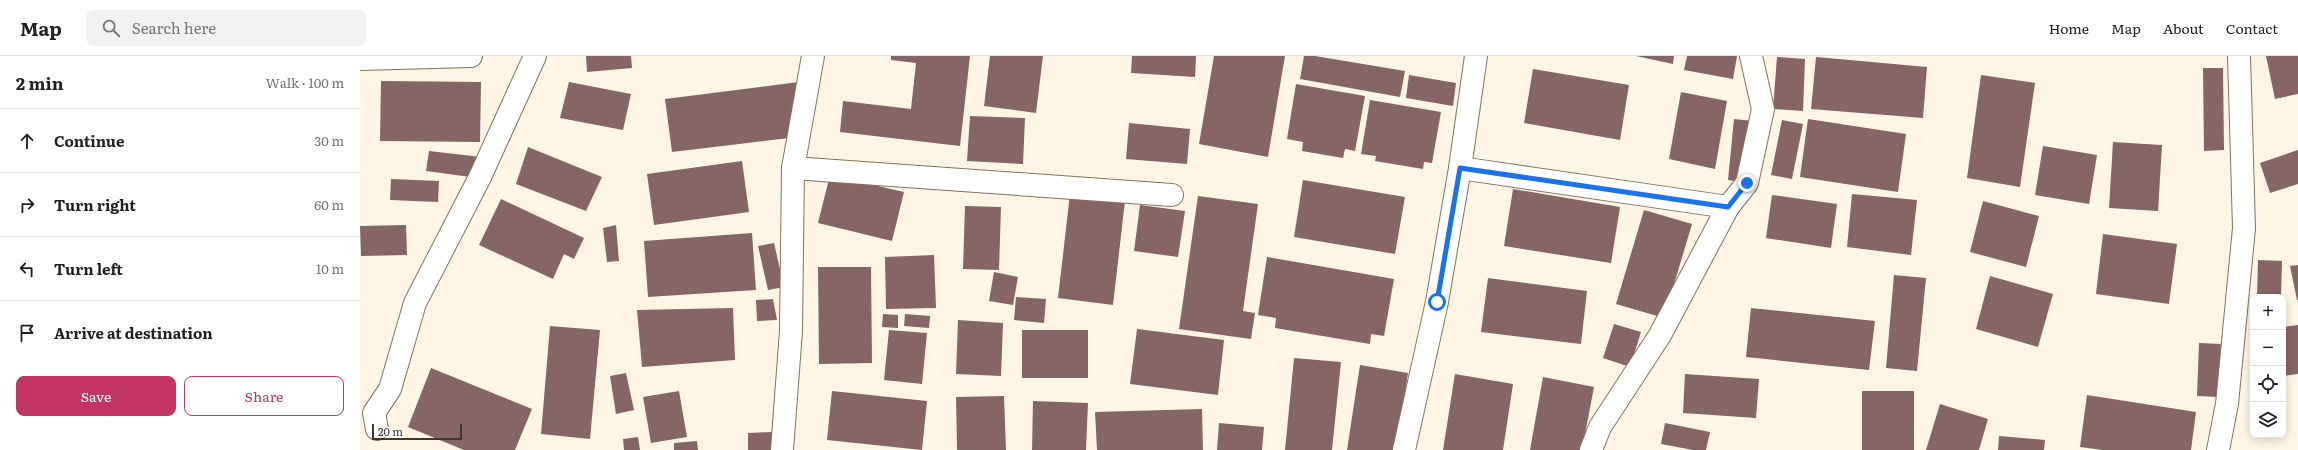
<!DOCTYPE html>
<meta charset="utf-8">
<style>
:root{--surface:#fff;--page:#f2f2f2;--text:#202124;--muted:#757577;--line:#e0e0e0;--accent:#c13464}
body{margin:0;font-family:Literata,serif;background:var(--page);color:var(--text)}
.controls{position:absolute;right:12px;bottom:12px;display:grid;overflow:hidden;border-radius:8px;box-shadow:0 2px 10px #0003}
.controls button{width:36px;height:36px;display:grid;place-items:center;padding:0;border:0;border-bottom:1px solid var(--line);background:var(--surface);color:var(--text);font:20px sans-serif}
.scale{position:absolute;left:12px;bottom:10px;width:90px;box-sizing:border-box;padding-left:4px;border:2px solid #3e382d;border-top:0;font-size:11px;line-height:14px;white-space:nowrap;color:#3e382d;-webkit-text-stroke:3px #fff;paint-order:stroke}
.stop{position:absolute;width:12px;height:12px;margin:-9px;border:3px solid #1a73e8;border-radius:50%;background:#fff}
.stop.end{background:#1a73e8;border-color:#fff;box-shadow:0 1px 4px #0008}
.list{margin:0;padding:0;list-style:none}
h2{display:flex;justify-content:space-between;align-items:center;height:52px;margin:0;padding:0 16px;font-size:17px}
h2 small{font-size:13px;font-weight:400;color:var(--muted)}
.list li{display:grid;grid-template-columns:26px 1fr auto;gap:12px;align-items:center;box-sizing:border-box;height:64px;padding:0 16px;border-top:1px solid var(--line)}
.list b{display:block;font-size:15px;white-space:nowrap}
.list em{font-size:13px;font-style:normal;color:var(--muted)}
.actions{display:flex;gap:8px;padding:12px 16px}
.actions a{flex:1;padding:9px 0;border:1px solid var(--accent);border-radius:8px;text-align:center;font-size:14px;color:var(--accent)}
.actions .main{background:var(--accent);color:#fff}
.icon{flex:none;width:22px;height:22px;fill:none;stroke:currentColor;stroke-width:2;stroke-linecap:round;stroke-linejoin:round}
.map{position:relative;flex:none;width:1938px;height:394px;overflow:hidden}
header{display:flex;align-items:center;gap:24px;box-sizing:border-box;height:56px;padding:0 20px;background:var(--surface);border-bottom:1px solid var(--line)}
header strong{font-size:19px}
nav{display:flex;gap:22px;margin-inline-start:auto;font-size:14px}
.search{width:280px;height:36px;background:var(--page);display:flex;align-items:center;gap:10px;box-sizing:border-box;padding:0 14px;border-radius:8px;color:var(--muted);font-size:15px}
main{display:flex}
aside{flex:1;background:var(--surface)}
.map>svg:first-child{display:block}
.building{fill:#856665}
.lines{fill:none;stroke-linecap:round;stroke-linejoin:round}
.minor-casing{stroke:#83745c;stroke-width:24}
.minor{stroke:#fff;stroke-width:22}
.route{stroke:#1a73e8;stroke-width:5}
</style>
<header>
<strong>Map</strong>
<div class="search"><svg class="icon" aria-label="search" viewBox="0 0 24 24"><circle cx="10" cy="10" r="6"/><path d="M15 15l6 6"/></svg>Search here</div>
<nav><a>Home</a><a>Map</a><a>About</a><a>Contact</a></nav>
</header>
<main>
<aside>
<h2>2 min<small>Walk · 100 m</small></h2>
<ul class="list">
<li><svg class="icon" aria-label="ahead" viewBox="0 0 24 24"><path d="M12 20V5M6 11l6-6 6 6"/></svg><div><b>Continue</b></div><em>30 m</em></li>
<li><svg class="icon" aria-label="right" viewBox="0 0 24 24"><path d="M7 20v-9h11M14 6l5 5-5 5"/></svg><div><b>Turn right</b></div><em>60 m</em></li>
<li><svg class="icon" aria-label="left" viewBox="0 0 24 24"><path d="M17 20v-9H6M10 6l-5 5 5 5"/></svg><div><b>Turn left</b></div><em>10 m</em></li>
<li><svg class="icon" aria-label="arrive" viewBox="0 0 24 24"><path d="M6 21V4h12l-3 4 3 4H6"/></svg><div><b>Arrive at destination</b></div></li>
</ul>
<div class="actions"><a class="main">Save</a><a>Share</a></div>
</aside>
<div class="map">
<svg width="1938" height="394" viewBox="0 0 1938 394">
<rect width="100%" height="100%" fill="#fff5e4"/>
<g class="building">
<polygon points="226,0 271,0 272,12 227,16"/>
<polygon points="531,0 610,0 600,90 480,76 483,45 551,53 556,7 531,4"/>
<polygon points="630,0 683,0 676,57 624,50"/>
<polygon points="772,0 836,0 835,21 771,17"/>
<polygon points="854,0 925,0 908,101 839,88"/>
<polygon points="944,0 955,0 1045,15 1040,41 940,23"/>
<polygon points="1276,0 1314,0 1313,8"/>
<polygon points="1327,0 1377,0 1373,23 1324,14"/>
<polygon points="1906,0 1938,0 1938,38 1915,43"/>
<polygon points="1417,1 1445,3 1443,55 1413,53"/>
<polygon points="1456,1 1567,11 1563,62 1451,53"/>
<polygon points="1843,12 1863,12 1864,94 1844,95"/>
<polygon points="1173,13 1269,29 1260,84 1164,67"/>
<polygon points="1049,19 1096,27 1093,50 1046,42"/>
<polygon points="1621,19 1675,27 1660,131 1607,122"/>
<polygon points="21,25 121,26 120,86 20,85"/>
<polygon points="209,26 271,38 263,74 200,62"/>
<polygon points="439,26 445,80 312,96 305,43"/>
<polygon points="936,28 1005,40 995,95 985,93 983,102 942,95 943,86 927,83"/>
<polygon points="1321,36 1367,45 1355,113 1309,103"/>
<polygon points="1010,44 1081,56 1072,107 1064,106 1063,113 1015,105 1016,100 1001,98"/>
<polygon points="610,60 665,62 663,108 607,105"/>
<polygon points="1374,63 1393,65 1387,127 1368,124"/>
<polygon points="1448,63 1546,78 1538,136 1440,121"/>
<polygon points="1422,64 1443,68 1432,123 1411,119"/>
<polygon points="769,67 830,73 827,108 766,103"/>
<polygon points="1753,86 1802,89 1798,155 1749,152"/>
<polygon points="1683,90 1737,99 1729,148 1675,139"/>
<polygon points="168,91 242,121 226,155 156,128"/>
<polygon points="1938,94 1938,128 1910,137 1900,107"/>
<polygon points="69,95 121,101 118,122 66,115"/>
<polygon points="382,105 389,156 294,169 287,118"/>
<polygon points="470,119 544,136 532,185 458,167"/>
<polygon points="31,123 79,125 78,146 30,144"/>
<polygon points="943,124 1045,141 1035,198 934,181"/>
<polygon points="1153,133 1260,151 1251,207 1144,190"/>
<polygon points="710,138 765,145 753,249 698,242"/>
<polygon points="1492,138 1557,144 1551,199 1487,191"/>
<polygon points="1412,139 1477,148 1471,192 1406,182"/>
<polygon points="838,140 898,148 883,255 895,257 891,283 819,273"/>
<polygon points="141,143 224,182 214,203 204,198 193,223 119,189"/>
<polygon points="1623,145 1679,160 1666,211 1610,196"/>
<polygon points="780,149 825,155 818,201 774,195"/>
<polygon points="605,150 641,151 639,214 603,213"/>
<polygon points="1284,154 1332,168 1304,262 1256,248"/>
<polygon points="46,169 47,199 1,200 0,170"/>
<polygon points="256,169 259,205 247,206 243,172"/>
<polygon points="392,177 396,234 288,241 284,185"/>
<polygon points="1743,178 1817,188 1809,248 1736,238"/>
<polygon points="414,187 424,231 408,234 398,190"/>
<polygon points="574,199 576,252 526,253 525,201"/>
<polygon points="907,201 1034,223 1024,280 1011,278 1010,288 915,272 916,262 898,259"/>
<polygon points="1898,204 1922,205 1921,241 1897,241"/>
<polygon points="1938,209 1938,244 1937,244 1930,210"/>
<polygon points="458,211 511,211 512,307 459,308"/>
<polygon points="634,216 658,221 653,249 629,245"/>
<polygon points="1534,219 1566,222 1557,315 1526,312"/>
<polygon points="1630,220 1693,238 1678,291 1616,273"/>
<polygon points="1128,222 1227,235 1221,288 1121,276"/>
<polygon points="656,241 686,243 684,267 654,264"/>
<polygon points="413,243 417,264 397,265 396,244"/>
<polygon points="373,252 375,304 282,311 277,254"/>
<polygon points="1391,252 1515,265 1509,314 1386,301"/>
<polygon points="523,258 538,259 538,272 522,271"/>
<polygon points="545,258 570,260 569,272 544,270"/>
<polygon points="598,264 643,267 641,320 596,318"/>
<polygon points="1254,268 1281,276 1270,311 1243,302"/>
<polygon points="1938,269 1938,318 1923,320 1923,271"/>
<polygon points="190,270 240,274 230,383 181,378"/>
<polygon points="777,273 864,284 858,339 770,328"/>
<polygon points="529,274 567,277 562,328 524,324"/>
<rect x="662" y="274" width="66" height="48"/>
<polygon points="1839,287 1861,288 1859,341 1837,340"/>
<polygon points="934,302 981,306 972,394 925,394"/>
<polygon points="1000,309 1048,317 1036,394 987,394"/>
<polygon points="71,312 172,353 155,394 104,394 48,371"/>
<polygon points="266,317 274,354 256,358 250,320"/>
<polygon points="1095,318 1153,328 1143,394 1083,394"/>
<polygon points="1325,318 1399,323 1396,362 1323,357"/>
<polygon points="1183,321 1234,331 1222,394 1170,394"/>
<polygon points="319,335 327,381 291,387 283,341"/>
<polygon points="472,335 567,345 562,394 467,384"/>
<rect x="1502" y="335" width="52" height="59"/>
<polygon points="1727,339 1836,356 1831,394 1743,394 1720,391"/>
<polygon points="644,340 646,394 597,394 596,341"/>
<polygon points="673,345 728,347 726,394 672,394"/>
<polygon points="1580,348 1628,363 1619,394 1566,394"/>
<polygon points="842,353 843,394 737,394 735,356"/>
<polygon points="859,367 904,371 902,394 857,394"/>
<polygon points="1305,367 1350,376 1346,394 1333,394 1301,388"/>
<polygon points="412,376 413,394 388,394 388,377"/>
<polygon points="1639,380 1685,384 1684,394 1638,394"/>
<polygon points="278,381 280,394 264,394 263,383"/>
<polygon points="337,385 338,394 314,394 314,387"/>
</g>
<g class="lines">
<g class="minor-casing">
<g id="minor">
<polyline points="0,3 111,0"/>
<polyline points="433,112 812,139"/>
<polyline points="1100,112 1368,151"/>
<polyline points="17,373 14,357 30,333 55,247 120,121 175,0"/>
<polyline points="422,394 431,275 433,112 453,0"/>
<polyline points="1044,394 1077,246 1100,112 1116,0"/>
<polyline points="1231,394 1240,371 1300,279 1368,151 1387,127 1403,53 1391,0"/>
<polyline points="1858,394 1867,348 1884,172 1879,0"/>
</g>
</g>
<use href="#minor" class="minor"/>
</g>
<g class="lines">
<polyline class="route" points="1077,246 1100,112 1368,151 1387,127"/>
</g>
</svg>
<div class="controls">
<button>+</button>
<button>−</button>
<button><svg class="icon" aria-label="locate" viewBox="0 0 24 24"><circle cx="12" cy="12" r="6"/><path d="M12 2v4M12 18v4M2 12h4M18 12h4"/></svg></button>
<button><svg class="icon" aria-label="layers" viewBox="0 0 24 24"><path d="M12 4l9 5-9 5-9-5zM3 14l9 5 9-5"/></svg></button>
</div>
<div class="scale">20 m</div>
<div class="stop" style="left:1077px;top:246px"></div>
<div class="stop end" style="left:1387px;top:127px"></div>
</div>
</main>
